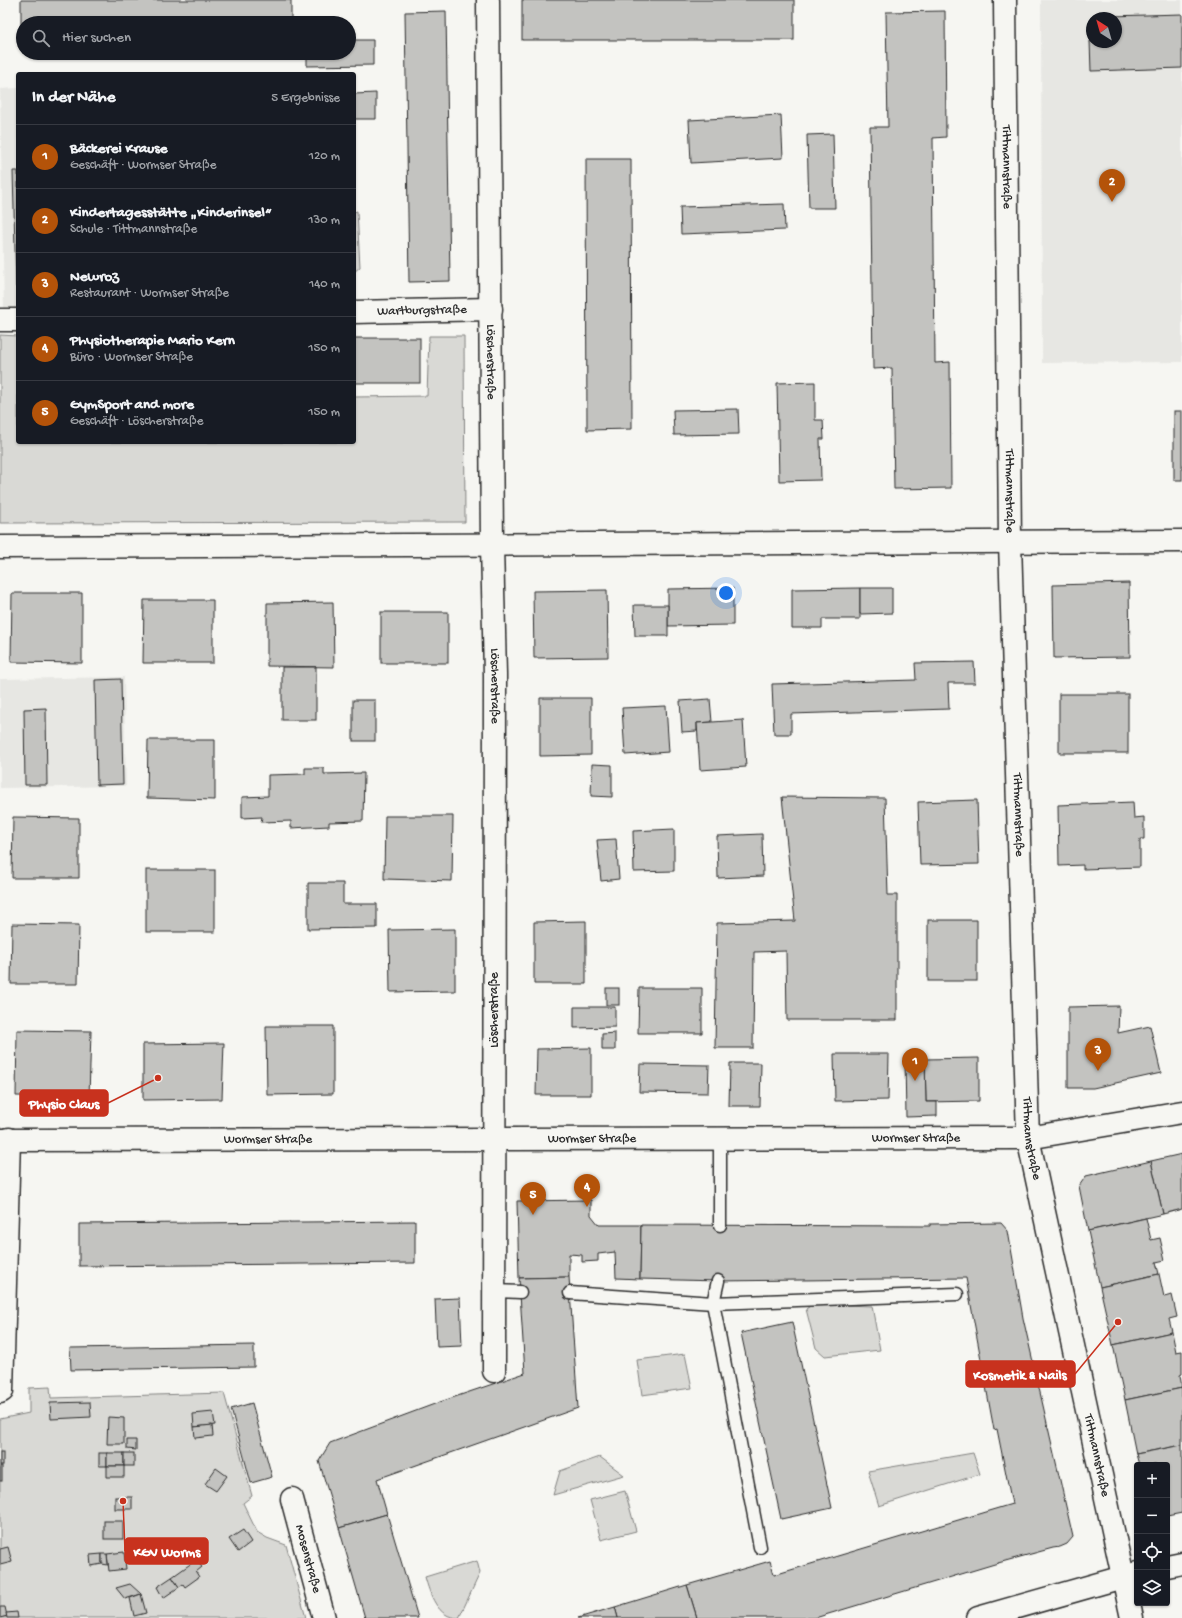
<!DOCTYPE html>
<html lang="de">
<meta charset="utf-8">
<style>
:root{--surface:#171b24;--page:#242831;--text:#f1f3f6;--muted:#9ea1a6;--line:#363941;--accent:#b45309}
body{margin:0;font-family:"Gochi Hand",sans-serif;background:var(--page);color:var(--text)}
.controls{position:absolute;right:12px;bottom:12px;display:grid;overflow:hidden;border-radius:4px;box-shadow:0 1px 3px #0004}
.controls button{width:36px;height:36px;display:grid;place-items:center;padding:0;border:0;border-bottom:1px solid var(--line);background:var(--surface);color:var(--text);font:20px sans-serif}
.compass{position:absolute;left:1086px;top:12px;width:36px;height:36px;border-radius:50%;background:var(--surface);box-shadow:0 1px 3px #0004;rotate:323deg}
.you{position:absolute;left:726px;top:593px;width:14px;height:14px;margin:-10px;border:3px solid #fff;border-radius:50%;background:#1a73e8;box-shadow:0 0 0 6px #1a73e833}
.badge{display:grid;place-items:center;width:26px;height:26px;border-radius:50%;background:var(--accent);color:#fff;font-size:13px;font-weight:700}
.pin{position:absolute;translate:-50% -33px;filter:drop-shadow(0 1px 2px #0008)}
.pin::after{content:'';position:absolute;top:21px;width:14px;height:12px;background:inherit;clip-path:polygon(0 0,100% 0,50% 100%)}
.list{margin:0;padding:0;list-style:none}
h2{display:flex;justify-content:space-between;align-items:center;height:52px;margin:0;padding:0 16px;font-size:17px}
h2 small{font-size:13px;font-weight:400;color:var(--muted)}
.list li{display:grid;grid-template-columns:26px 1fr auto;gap:12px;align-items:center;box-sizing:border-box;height:64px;padding:0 16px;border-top:1px solid var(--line)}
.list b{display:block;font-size:15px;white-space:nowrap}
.list p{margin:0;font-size:13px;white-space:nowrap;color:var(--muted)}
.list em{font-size:13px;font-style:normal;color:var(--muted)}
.icon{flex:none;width:22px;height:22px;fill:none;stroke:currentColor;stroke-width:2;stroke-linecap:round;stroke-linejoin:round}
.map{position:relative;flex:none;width:1182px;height:1618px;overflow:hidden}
.search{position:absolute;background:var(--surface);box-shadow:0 1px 3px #0004;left:16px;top:16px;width:340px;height:44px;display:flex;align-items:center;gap:10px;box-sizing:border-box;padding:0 14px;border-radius:22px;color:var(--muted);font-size:15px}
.panel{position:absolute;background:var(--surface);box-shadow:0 1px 3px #0004;left:16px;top:72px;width:340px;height:372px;border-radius:4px}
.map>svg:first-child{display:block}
.built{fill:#e7e7e3;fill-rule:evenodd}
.green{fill:#d9d9d5;stroke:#828280}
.building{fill:#c3c3c0;stroke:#2b2b2b}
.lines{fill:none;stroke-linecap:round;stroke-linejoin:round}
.service-casing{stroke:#2b2b2b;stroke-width:15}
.minor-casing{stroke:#2b2b2b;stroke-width:25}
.tertiary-casing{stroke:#2b2b2b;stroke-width:25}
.service{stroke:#f6f6f2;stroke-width:12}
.minor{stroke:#f6f6f2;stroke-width:22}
.tertiary{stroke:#f6f6f2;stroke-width:22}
.labels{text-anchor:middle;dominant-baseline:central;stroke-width:3.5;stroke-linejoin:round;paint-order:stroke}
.street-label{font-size:13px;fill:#2b2b2b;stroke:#f6f6f2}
.leader{fill:none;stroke:#c8321e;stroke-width:1.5}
.callout-dot{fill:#c8321e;stroke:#f6f6f2;stroke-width:1.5}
.callout{fill:#c8321e;stroke:#c8321e;stroke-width:1.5}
.callout-label{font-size:14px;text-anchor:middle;font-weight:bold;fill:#fff}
</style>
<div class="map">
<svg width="1182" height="1618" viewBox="0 0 1182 1618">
<rect width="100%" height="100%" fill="#f6f6f2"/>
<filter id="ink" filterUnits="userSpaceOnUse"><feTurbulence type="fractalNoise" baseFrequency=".025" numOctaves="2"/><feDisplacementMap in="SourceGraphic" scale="8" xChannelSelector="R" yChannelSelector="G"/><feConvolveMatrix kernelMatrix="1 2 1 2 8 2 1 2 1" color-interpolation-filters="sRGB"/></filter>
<g filter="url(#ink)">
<g class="built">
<path d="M1041,0H1182V362L1042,363ZM1092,18H1116V42H1092Z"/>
<polygon points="18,88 18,313 4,313 0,89"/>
<polygon points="124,677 126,786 0,788 0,679"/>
</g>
<g class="green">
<polygon points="357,211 360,267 354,272 354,212"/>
<polygon points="0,335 18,336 18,442 354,442 354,397 427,396 429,336 464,336 465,522 0,523"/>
<polygon points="813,1304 872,1306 880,1350 825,1356 816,1348 806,1309"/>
<polygon points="685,1354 692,1388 642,1395 637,1360"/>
<polygon points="50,1387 51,1398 224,1393 252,1496 243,1503 257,1532 267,1538 286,1545 306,1618 0,1618 0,1419 29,1413 29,1388"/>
<polygon points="973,1453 980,1474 879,1506 868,1471"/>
<polygon points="600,1457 624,1475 553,1495 560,1471"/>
<polygon points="625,1491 636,1531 601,1540 590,1500"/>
<path d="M477,1561L480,1573L459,1618C437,1618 430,1594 425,1577Z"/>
</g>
<g class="building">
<polygon points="21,0 291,0 291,23 23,23 23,43 21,43"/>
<rect x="522" y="0" width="272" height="40"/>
<polygon points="446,11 450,281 409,282 405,12"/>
<polygon points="945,11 946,137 933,138 935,363 950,362 951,488 894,489 892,368 873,369 870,127 888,127 886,12"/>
<polygon points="1182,14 1182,68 1091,71 1090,41 1092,42 1116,42 1116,18 1110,18 1110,16"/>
<polygon points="349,40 373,40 373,65 307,66 307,53 349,53"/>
<polygon points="376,93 376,119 354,119 354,94"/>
<polygon points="781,115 783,158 691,163 689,120"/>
<polygon points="833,134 835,208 809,208 807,135"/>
<polygon points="586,159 631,159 632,429 587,430"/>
<polygon points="13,171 18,171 18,287 16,287"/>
<polygon points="784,204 785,230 681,234 680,207"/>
<rect x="354" y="338" width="66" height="45"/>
<polygon points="815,382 815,420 823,420 824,439 820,439 821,480 779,481 777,383"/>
<polygon points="738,409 739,434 674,435 673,410"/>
<rect x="1174" y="411" width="8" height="69"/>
<polygon points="1129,583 1130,657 1054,658 1053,585"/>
<polygon points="733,588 733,625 668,626 668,589"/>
<polygon points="860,588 860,619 822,619 822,628 792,628 792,589"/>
<polygon points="860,588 892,588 892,613 860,614"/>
<polygon points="607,590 608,657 534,658 533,591"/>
<polygon points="12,593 82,593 82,663 11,662"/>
<polygon points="144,600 213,600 213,663 143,663"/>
<polygon points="333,602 334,667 267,666 267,603"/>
<polygon points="634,605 668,605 668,636 635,636"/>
<rect x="381" y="612" width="67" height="51"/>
<polygon points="974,662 975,683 948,683 949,709 791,714 791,734 774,734 772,684 916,680 915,663"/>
<rect x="282" y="667" width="34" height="53"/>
<polygon points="121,679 123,784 97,785 95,680"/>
<rect x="1059" y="694" width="69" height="59"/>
<polygon points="540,698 591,698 591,755 540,756"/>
<polygon points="710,699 712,722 697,723 697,731 682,732 680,701"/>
<rect x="353" y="700" width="22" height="41"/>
<polygon points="666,706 669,752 625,755 622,708"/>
<polygon points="46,708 47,785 25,785 24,709"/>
<polygon points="743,720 746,767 700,770 697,723"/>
<polygon points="148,740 215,740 215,800 147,798"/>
<polygon points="592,764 612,765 612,797 591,796"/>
<polygon points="305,768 324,768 324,774 364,773 363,821 329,822 329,826 291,828 291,821 261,822 262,817 242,818 242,797 268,796 268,775 305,774"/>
<polygon points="782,797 885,798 888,895 897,895 897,1020 787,1020 786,951 754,952 753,1048 715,1048 717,923 795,921"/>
<polygon points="977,800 979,864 920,865 918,802"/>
<polygon points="1133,802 1134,818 1144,817 1144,839 1140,839 1140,867 1083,869 1083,865 1059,866 1058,805"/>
<polygon points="385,816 453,816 452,881 384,879"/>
<polygon points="13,817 79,818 79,878 12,878"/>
<polygon points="674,829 674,871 634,872 633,831"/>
<polygon points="762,834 763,876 718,878 717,836"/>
<polygon points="616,839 619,879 601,881 597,840"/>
<rect x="146" y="870" width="69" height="62"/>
<polygon points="308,883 343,883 343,904 377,904 377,928 308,929"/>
<rect x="928" y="920" width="49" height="61"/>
<polygon points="586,921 586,984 534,984 534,922"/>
<polygon points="12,924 79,925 78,984 11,984"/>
<polygon points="455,929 455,991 390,992 389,930"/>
<rect x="606" y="988" width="13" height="17"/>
<polygon points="639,988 702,988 702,1033 638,1033"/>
<polygon points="1119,1006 1118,1033 1150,1026 1161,1073 1093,1088 1068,1088 1068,1007"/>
<polygon points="574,1007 615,1007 615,1027 574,1028"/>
<polygon points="266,1026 333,1026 333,1094 267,1095"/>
<polygon points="17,1030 91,1031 89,1097 16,1096"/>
<polygon points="615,1033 615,1050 602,1050 602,1034"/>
<polygon points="224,1043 222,1099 143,1100 143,1044"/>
<polygon points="591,1048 591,1095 536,1095 537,1049"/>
<polygon points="834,1054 889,1054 888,1100 835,1101"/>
<polygon points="979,1058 979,1101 926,1102 925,1059"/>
<polygon points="925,1059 926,1102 937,1102 937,1116 906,1117 905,1060"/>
<polygon points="730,1063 761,1063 760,1106 729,1106"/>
<polygon points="640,1064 709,1065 708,1093 639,1092"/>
<polygon points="1182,1154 1182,1209 1163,1214 1151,1161"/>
<polygon points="1151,1161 1163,1214 1088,1231 1079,1186 1086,1176"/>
<polygon points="591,1200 591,1215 599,1225 641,1225 640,1279 616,1278 615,1252 598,1254 598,1261 582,1262 582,1255 569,1254 569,1277 519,1278 517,1201"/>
<polygon points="1146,1218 1151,1240 1160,1238 1165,1260 1156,1262 1159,1274 1100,1287 1088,1231"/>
<polygon points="415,1221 415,1263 79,1266 79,1224"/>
<polygon points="1001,1223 1008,1231 1023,1318 1073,1537 1067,1544 1060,1547 1053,1548 998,1563 815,1618 697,1618 687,1585 770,1561 774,1575 1012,1504 997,1429 994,1430 966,1278 718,1281 640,1279 641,1225 930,1226 930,1224"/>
<polygon points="1159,1274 1164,1297 1172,1295 1177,1317 1169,1319 1172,1332 1113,1345 1100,1287"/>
<polygon points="569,1277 578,1408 377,1479 387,1514 339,1528 319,1461 330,1443 440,1402 525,1373 519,1278"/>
<polygon points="460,1298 462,1346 437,1347 435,1299"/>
<polygon points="792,1322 832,1508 781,1519 741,1333"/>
<polygon points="1172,1332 1176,1352 1182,1351 1182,1374 1180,1375 1182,1388 1125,1400 1113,1345"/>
<polygon points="254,1345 254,1367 71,1370 70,1348"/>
<polygon points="1182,1388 1182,1445 1136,1454 1125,1400"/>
<polygon points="90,1402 91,1417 51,1419 50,1403"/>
<polygon points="252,1403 272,1477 251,1483 231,1409"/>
<polygon points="213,1412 215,1425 194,1427 193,1414"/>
<polygon points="108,1417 124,1418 124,1444 107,1444"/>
<polygon points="212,1425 213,1436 195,1438 194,1427"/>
<polygon points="127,1440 136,1440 136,1450 127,1449"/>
<polygon points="1182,1445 1182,1513 1167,1516 1167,1465 1139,1465 1136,1454"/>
<rect x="0" y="1452" width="3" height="13"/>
<rect x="99" y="1453" width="8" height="13"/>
<rect x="107" y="1453" width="17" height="13"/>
<rect x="124" y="1453" width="10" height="13"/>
<rect x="0" y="1466" width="2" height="15"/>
<rect x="107" y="1466" width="17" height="11"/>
<polygon points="216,1468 227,1476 216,1491 205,1484"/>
<rect x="115" y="1497" width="17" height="12"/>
<polygon points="387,1514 418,1618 365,1618 339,1528"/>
<rect x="104" y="1521" width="19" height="18"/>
<polygon points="243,1530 251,1542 238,1552 229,1539"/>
<polygon points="8,1547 12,1562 0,1565 0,1549"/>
<polygon points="124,1552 126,1569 109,1571 107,1554"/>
<polygon points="102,1554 102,1564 91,1566 90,1555"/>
<polygon points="102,1554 107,1554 108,1565 102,1564"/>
<polygon points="196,1560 202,1567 196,1572 199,1577 185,1587 183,1584 179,1587 172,1577"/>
<polygon points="172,1577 179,1587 163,1598 157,1587"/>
<polygon points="130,1584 141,1594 125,1599 116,1588"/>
<polygon points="687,1585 697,1618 618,1618 615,1607"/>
<polygon points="141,1594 146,1613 134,1616 130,1598"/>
<polygon points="0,1607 5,1607 7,1616 0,1618"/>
<polygon points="615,1607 618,1618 578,1618"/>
<polygon points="17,1612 18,1618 7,1618 6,1613"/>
</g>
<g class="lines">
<g class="service-casing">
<g id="service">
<polyline points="720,1225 720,1138"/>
<polyline points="718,1281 713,1303 760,1547"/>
<polyline points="494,1291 520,1292"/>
<polyline points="570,1293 713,1303 957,1294"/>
</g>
</g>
<g class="minor-casing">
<g id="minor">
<path id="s1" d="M488,0L492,545L495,675L494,1371"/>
<path id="s2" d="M354,312L491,309"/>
<polyline points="0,320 18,320"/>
<polyline points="0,547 1182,541"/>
<path id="s3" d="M0,1140L1028,1138L1182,1112"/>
<polyline points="0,1392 2,1391 9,1139"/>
<path id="s4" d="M292,1499L324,1618"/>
<polyline points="1167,1566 1182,1563"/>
<polyline points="978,1618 1137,1573"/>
</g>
</g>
<g class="tertiary-casing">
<g id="tertiary">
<path id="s5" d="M1005,0L1010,542L1028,1138L1132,1618"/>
</g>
</g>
<use href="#service" class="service"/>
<use href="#minor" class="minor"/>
<use href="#tertiary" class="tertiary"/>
</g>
</g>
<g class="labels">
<g class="street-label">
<text stroke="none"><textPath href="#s5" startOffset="167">Tittmannstraße</textPath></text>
<text stroke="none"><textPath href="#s2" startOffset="68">Wartburgstraße</textPath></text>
<text stroke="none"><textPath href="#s1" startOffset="362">Löscherstraße</textPath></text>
<text stroke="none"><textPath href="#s5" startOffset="491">Tittmannstraße</textPath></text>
<text stroke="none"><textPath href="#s1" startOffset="686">Löscherstraße</textPath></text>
<text stroke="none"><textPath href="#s5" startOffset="815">Tittmannstraße</textPath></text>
<text transform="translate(494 1010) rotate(-90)">Löscherstraße</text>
<text stroke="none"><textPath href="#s3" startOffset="592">Wormser Straße</textPath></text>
<text stroke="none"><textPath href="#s3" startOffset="916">Wormser Straße</textPath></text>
<text stroke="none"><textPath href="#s5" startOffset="1139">Tittmannstraße</textPath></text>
<text stroke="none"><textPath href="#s3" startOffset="268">Wormser Straße</textPath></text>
<text stroke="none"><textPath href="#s5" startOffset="1463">Tittmannstraße</textPath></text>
<text stroke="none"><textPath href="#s4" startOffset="62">Mosenstraße</textPath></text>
</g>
</g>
<path class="leader" d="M158 1078L108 1103M1118 1322L1075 1374M123 1501L125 1551"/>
<g class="callout-dot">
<circle cx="158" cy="1078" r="4"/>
<circle cx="1118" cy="1322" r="4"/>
<circle cx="123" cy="1501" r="4"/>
</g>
<g class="callout">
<rect x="20" y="1090" width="88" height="26" rx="4"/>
<rect x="966" y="1361" width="109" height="26" rx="4"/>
<rect x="125" y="1538" width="83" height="26" rx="4"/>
</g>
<g class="callout-label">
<text x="64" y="1108">Physio Claus</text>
<text x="1020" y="1379">Kosmetik &amp; Nails</text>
<text x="167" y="1556">KGV Worms</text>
</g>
</svg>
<div class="controls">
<button>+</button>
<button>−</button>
<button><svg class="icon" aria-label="locate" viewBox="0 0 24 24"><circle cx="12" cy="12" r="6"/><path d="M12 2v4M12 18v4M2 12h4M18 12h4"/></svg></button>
<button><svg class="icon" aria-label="layers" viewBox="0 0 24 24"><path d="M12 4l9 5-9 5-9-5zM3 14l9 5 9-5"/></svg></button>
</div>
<svg class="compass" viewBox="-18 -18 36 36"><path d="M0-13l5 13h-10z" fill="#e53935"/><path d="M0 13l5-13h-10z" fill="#9ea1a6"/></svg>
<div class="you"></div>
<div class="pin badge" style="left:915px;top:1081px">1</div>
<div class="pin badge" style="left:1112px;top:202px">2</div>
<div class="pin badge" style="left:1098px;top:1071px">3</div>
<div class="pin badge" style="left:587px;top:1207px">4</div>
<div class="pin badge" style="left:533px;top:1215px">5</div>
<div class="search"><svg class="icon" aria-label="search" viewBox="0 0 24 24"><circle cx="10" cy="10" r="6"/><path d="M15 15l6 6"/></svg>Hier suchen</div>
<section class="panel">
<h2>In der Nähe<small>5 Ergebnisse</small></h2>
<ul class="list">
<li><span class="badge">1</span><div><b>Bäckerei Krause</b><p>Geschäft · Wormser Straße</p></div><em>120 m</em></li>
<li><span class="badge">2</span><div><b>Kindertagesstätte „Kinderinsel“</b><p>Schule · Tittmannstraße</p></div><em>130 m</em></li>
<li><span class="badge">3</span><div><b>Newroz</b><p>Restaurant · Wormser Straße</p></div><em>140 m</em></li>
<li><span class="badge">4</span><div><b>Physiotherapie Mario Kern</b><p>Büro · Wormser Straße</p></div><em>150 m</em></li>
<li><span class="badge">5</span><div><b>GymSport and more</b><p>Geschäft · Löscherstraße</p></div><em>150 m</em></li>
</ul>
</section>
</div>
